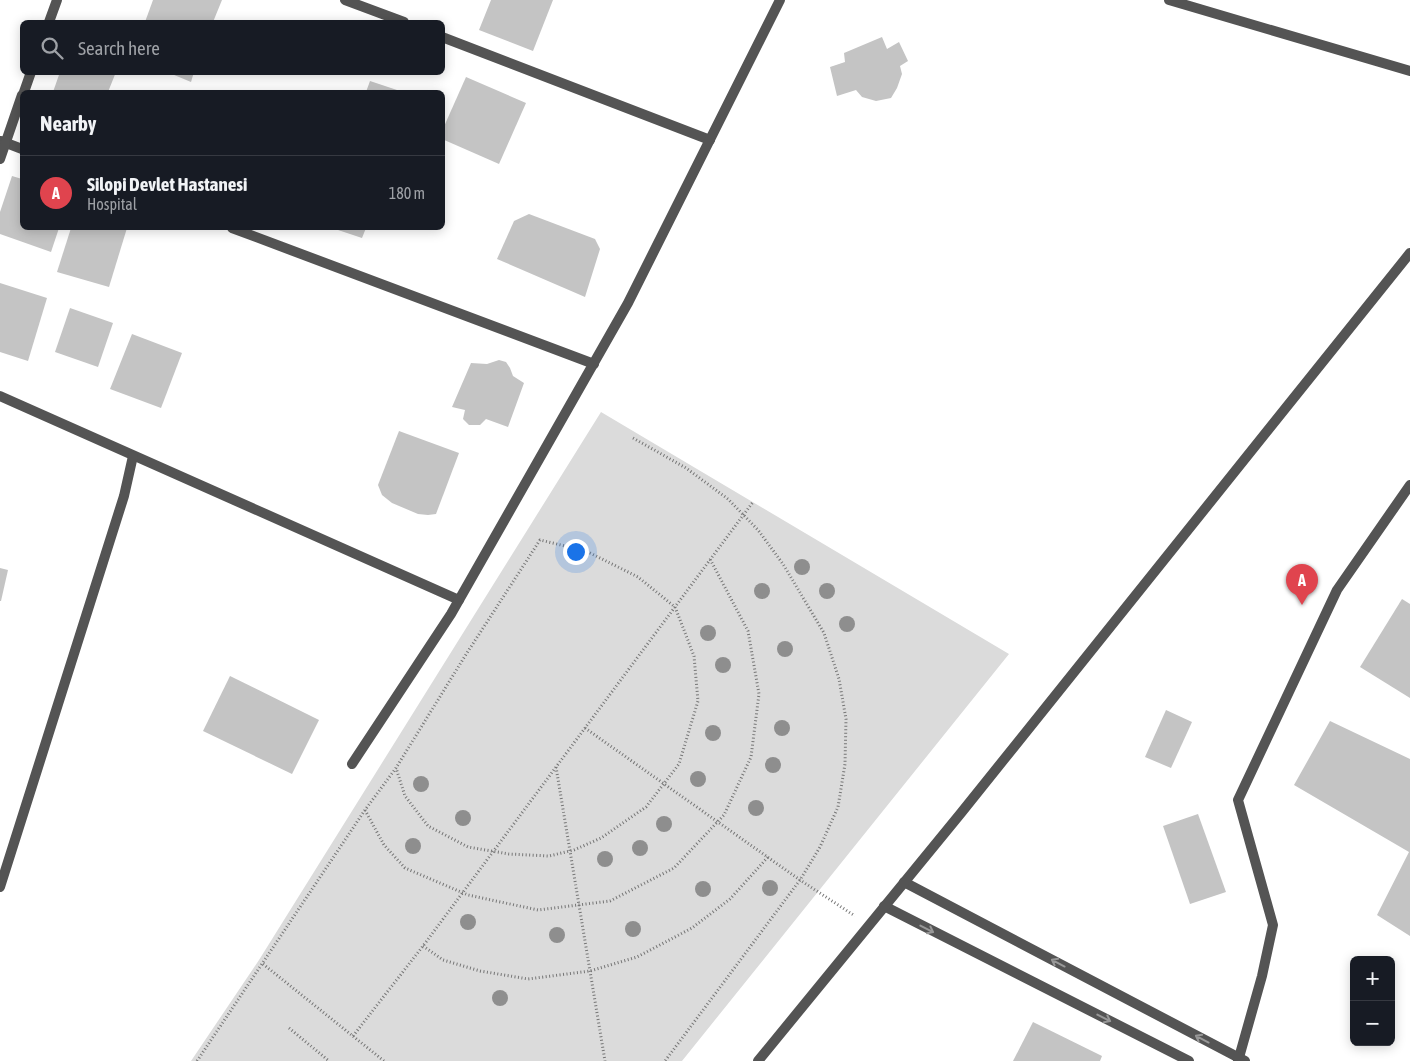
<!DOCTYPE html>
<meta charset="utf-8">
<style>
:root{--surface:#171b24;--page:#242831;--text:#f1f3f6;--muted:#9ea1a6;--line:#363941;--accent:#858687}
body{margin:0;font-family:"Asap Condensed",sans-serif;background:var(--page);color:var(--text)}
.controls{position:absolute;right:15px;bottom:15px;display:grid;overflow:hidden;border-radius:8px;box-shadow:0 2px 12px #0003}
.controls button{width:45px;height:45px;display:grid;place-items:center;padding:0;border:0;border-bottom:1px solid var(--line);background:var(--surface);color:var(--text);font:25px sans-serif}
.you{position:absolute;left:575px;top:551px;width:18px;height:18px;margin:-12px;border:4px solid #fff;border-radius:50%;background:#1a73e8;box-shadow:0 0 0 8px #1a73e833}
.badge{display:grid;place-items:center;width:32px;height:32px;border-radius:50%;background:var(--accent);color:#fff;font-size:16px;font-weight:700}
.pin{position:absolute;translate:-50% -41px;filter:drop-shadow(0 1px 2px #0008)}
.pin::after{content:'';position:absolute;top:26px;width:18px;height:15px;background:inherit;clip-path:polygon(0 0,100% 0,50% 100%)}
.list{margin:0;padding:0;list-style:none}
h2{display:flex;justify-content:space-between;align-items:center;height:65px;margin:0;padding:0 20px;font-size:21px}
h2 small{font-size:16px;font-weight:400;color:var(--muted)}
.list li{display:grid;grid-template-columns:32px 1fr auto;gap:15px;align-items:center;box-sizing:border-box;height:75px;padding:0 20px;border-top:1px solid var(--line)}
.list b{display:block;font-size:19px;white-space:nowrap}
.list p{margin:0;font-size:16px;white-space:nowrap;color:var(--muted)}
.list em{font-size:16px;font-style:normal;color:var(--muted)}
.icon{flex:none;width:28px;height:28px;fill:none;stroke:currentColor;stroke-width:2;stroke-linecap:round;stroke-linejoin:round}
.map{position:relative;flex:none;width:1410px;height:1061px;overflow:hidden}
.search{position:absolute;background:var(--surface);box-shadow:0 2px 12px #0003;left:20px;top:20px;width:425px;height:55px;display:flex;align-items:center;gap:12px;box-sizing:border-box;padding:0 18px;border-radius:8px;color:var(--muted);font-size:19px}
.panel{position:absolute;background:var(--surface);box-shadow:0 2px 12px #0003;left:20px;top:90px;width:425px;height:140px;border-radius:8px}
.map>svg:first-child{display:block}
.green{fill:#dbdbdb}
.building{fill:#c4c4c4}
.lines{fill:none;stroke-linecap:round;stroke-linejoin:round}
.path{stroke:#767676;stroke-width:3;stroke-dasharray:1 2.5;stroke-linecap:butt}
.service{stroke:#545454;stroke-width:10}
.minor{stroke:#545454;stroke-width:10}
.tree{fill:#8e8e8e}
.oneway{stroke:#989898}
</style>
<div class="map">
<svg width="1410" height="1061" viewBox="0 0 1410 1061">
<rect width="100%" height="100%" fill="#fff"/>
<polygon class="green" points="601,412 1009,654 682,1061 191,1061 259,960"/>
<g class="building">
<polygon points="153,0 222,0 213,22 145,22"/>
<polygon points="491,0 553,0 533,51 479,30"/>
<polygon points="882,37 887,49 899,42 908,61 900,66 902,74 897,88 891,98 876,101 862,97 856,90 837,96 830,67 845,62 844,53"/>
<polygon points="60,72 116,72 108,92 53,92"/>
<polygon points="167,72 194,72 191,82"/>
<polygon points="466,77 526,103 499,164 442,139 442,131"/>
<polygon points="370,81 403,92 366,92"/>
<polygon points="12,176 22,179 22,228 59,228 51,252 0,234 0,212"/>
<polygon points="529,214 595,239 600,249 585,297 497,259 514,221"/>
<polygon points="71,228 127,228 109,287 57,272"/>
<polygon points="332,228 366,228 362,238"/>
<polygon points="0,283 47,298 28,361 0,352"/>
<polygon points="70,308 113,323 98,367 55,352"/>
<polygon points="132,334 182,353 161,408 110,389"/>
<polygon points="499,360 506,362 510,368 513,376 524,383 508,427 486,419 480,425 469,425 463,419 465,410 452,407 471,363 487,364"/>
<polygon points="399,431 459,453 436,514 428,515 418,514 392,503 382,495 378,485"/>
<polygon points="0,568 8,570 1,601 0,601"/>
<polygon points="1402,599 1410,604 1410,698 1360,667"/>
<polygon points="230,676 319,720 292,774 203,731"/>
<polygon points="1166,710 1192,722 1171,768 1145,757"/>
<polygon points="1330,721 1410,759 1410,936 1377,915 1409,852 1294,785"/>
<polygon points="1198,814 1226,892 1190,904 1163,826"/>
<polygon points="1033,1022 1102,1056 1100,1061 1013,1061"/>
</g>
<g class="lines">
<g class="path">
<polyline points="633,438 686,468 728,499 758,530 783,564 824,633 839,679 846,719 845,764 838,807 820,847 800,880 665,1061"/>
<polyline points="585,728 800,880 855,916"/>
<polyline points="556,767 605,1061"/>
<polyline points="365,810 384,845 405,868 468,895 538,910 610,901 674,868 724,815 751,757 759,694 748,631 710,559"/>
<polyline points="423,946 443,960 480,971 528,979 590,971 637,957 692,928 730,899 768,857"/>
<polyline points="263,964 384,1061"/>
<polyline points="289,1028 329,1061"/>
<polyline points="353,1036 423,946 753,502"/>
<polyline points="197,1061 365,810 396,768 465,656 540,540 586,551 638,577 675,607 694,656 698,701 679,764 646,807 601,838 574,850 549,856 509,854 468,847 428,826 405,796 396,768"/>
</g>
<polyline class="service" points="1238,1061 1262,976 1273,925 1238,800 1337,590 1410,485"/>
<g class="minor">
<polyline points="345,0 404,22"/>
<polyline points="1169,0 1410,71"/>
<polyline points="49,22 57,0"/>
<polyline points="442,37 710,140"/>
<polyline points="24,92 31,72"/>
<polyline points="1,141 22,149"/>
<polyline points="0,159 22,95"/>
<polyline points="232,228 594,364"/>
<polyline points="0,396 459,600"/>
<polyline points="352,764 451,614 628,303 780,0"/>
<polyline points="904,882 1245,1061"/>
<polyline points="0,887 124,496 133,456"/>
<polyline points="884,906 1189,1061"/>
<polyline points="758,1061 961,813 1410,253"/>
</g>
</g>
<g class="tree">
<circle cx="802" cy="567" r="8"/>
<circle cx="762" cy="591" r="8"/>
<circle cx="827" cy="591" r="8"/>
<circle cx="847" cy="624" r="8"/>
<circle cx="708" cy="633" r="8"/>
<circle cx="785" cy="649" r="8"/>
<circle cx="723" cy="665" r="8"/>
<circle cx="782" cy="728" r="8"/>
<circle cx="713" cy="733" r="8"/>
<circle cx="773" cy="765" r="8"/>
<circle cx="698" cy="779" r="8"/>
<circle cx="421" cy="784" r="8"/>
<circle cx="756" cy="808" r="8"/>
<circle cx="463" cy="818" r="8"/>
<circle cx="664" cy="824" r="8"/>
<circle cx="413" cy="846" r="8"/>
<circle cx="640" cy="848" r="8"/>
<circle cx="605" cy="859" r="8"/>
<circle cx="770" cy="888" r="8"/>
<circle cx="703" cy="889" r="8"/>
<circle cx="468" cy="922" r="8"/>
<circle cx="633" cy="929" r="8"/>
<circle cx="557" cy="935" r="8"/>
<circle cx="500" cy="998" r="8"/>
</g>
<defs><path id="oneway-shaft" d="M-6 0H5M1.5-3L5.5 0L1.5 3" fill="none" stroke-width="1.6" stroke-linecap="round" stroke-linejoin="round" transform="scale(1.25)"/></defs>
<g class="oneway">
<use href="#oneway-shaft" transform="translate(927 929) rotate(27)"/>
<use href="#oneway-shaft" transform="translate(1058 963) rotate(-152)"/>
<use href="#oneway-shaft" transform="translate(1104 1018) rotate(27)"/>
<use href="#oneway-shaft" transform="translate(1202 1039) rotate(-152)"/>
</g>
</svg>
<div class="controls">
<button>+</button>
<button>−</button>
</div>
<div class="you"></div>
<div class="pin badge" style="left:1302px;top:605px;background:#e0444e">A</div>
<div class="search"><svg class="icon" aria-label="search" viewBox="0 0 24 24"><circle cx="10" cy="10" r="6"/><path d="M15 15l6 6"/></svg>Search here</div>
<section class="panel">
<h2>Nearby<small></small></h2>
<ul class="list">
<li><span class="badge" style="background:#e0444e">A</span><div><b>Silopi Devlet Hastanesi</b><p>Hospital</p></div><em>180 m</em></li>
</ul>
</section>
</div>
